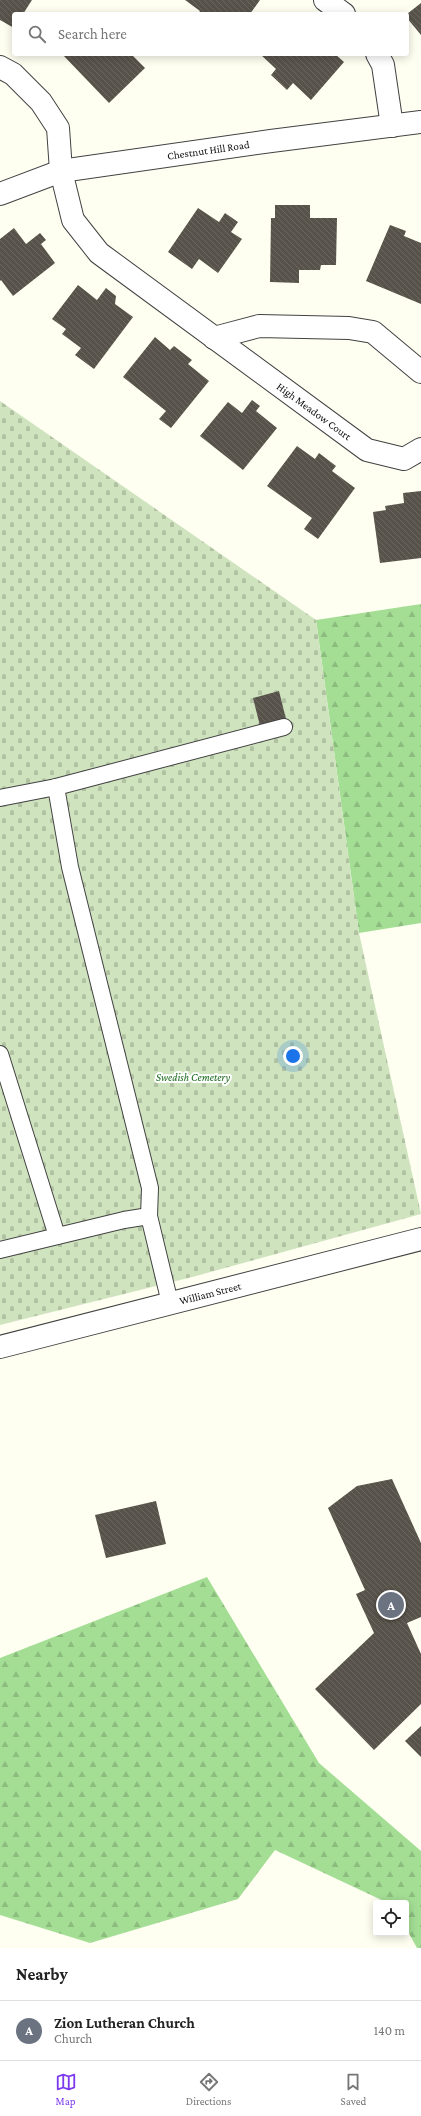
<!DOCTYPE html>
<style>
:root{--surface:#fff;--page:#f2f2f2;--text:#222;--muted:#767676;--line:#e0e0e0;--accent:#7c3aed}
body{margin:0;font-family:"Crimson Pro",serif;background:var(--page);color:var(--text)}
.controls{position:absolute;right:12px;bottom:12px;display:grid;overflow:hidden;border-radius:4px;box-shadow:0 2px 10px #0003}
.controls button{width:36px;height:36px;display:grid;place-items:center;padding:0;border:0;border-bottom:1px solid var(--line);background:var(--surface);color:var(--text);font:20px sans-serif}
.you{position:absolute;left:293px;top:1056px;width:14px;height:14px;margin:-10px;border:3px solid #fff;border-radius:50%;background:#1a73e8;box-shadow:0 0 0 6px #1a73e833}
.badge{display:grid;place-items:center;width:26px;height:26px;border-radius:50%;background:var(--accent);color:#fff;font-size:13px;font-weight:700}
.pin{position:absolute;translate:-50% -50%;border:2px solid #fff;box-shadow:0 1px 4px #0006}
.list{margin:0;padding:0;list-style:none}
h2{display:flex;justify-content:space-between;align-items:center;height:52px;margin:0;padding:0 16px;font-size:17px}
h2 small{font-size:13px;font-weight:400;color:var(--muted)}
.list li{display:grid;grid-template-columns:26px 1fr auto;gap:12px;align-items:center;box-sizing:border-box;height:60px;padding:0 16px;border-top:1px solid var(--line)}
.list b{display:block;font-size:15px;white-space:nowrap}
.list p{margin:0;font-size:13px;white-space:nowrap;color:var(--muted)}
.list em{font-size:13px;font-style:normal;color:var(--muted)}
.icon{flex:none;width:22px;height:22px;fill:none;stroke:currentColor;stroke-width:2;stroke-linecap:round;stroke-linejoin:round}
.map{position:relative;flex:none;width:421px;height:1948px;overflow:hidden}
.search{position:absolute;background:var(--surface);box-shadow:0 2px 10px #0003;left:12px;right:12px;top:12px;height:44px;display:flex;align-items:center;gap:10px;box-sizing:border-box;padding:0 14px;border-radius:4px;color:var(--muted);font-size:15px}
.sheet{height:112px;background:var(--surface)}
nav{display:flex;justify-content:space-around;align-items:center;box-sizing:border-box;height:56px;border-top:1px solid var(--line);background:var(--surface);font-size:11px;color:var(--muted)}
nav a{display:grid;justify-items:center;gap:2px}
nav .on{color:var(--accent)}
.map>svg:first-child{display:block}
.forest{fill:url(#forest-firs)}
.cemetery{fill:url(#cemetery-stones)}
.building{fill:url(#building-back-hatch)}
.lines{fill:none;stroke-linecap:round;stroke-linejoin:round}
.service-casing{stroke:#424242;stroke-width:18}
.minor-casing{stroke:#424242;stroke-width:24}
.service{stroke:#fff;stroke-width:16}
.minor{stroke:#fff;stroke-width:22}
.labels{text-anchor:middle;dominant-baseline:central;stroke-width:4;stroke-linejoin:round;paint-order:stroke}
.street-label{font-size:11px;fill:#0f0f0f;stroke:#fff}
.park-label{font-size:11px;font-style:italic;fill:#1a6b1d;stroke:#fff}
</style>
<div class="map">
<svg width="421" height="1948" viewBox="0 0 421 1948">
<defs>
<pattern id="forest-firs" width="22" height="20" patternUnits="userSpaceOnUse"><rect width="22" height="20" fill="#a4de95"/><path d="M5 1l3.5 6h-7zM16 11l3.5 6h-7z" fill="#8cbd7f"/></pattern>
<pattern id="cemetery-stones" width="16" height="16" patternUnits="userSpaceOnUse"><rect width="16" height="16" fill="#cfe3bf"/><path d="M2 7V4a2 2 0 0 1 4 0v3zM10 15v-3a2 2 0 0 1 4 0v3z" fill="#b1c2a3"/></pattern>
<pattern id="building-back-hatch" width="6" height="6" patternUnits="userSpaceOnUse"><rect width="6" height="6" fill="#58534a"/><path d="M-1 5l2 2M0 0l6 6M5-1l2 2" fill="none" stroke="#6b6760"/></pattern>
</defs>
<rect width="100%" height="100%" fill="#fefff1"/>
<g class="forest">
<polygon points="421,604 421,923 359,933 316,620"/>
<polygon points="207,1577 319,1763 421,1851 421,1948 417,1948 406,1928 406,1903 388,1903 275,1850 238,1899 90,1943 0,1915 0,1658"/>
</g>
<polygon class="cemetery" points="0,401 316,620 359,933 421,1214 196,1276 0,1325"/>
<g class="building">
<polygon points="0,0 32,0 23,14 14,14 14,28 0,20"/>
<polygon points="185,0 260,0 250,14 198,14 200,11"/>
<polygon points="421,3 421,35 407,18 407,14"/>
<polygon points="62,54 131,54 145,68 109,103"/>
<polygon points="260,54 335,54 344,62 311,100 293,83 287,90 271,75 276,69"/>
<polygon points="275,205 310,205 310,218 337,218 336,265 321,265 320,270 299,270 299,283 270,282 271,218 275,218"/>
<polygon points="198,208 219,222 225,213 238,222 231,232 242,239 218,273 199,259 192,269 168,252"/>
<polygon points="390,225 406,231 404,236 421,243 421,304 366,281"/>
<polygon points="14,228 26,244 40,233 46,240 41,244 55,263 13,296 1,280 0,281 0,239"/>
<polygon points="78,285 97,300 106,288 116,296 115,304 133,317 94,369 75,355 81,348 62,334 66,329 52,319"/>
<polygon points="155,337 170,350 174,346 192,360 188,364 209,381 171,428 159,419 166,411 123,377"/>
<polygon points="252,400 260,406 256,411 277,428 243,470 200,436 228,402 242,413"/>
<polygon points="297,446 315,459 319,453 336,466 332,471 355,488 318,539 304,529 312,518 267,486"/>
<polygon points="421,491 421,558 380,563 373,512 386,510 385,506 404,503 403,493"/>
<polygon points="279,691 286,719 260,726 253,698"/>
<polygon points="392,1479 421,1543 421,1617 407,1623 421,1654 421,1704 374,1750 315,1689 374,1633 356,1594 365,1590 328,1508 357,1486"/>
<polygon points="156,1501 166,1544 106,1558 95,1515"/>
<polygon points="421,1726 421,1757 405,1741"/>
</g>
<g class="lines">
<g class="service-casing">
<g id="service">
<polyline points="56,787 70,867 150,1188 149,1216 170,1303"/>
<polyline points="0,798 56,787 284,727"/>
<polyline points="0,1054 57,1236"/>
<polyline points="0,1250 124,1220 149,1216"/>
</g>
</g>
<g class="minor-casing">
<g id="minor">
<polyline points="325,0 344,14"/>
<polyline points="377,54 383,65 392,126"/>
<path id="s1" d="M0,67L13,74L41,102L58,128L61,171L73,220L99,253L367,450L404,459L421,449"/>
<path id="s2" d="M0,194L61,171L271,141L421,122"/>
<polyline points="214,338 259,326 349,328 373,332 421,372"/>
<path id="s3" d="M0,1347L421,1239"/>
</g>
</g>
<use href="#service" class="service"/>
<use href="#minor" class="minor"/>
</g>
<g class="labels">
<g class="street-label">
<text stroke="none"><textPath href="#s2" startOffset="214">Chestnut Hill Road</textPath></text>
<text stroke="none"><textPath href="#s1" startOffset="488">High Meadow Court</textPath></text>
<text stroke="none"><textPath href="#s3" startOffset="217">William Street</textPath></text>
</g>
<g class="park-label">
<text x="193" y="1077">Swedish Cemetery</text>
</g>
</g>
</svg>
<div class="controls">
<button><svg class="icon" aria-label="locate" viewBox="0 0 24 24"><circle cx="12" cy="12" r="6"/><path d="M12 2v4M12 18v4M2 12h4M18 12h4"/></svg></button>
</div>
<div class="you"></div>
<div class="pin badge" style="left:391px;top:1605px;background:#6b7280">A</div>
<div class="search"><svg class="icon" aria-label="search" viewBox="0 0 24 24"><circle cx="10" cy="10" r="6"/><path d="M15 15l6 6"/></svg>Search here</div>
</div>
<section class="sheet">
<h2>Nearby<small></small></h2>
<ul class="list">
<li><span class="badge" style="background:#6b7280">A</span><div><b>Zion Lutheran Church</b><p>Church</p></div><em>140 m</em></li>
</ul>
</section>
<nav>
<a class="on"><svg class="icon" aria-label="map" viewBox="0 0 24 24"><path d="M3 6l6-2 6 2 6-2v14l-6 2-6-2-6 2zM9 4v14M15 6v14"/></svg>Map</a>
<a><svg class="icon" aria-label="directions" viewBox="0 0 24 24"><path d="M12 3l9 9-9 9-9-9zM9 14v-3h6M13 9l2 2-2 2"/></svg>Directions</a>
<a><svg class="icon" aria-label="saved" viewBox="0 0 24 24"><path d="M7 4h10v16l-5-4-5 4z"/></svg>Saved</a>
</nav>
